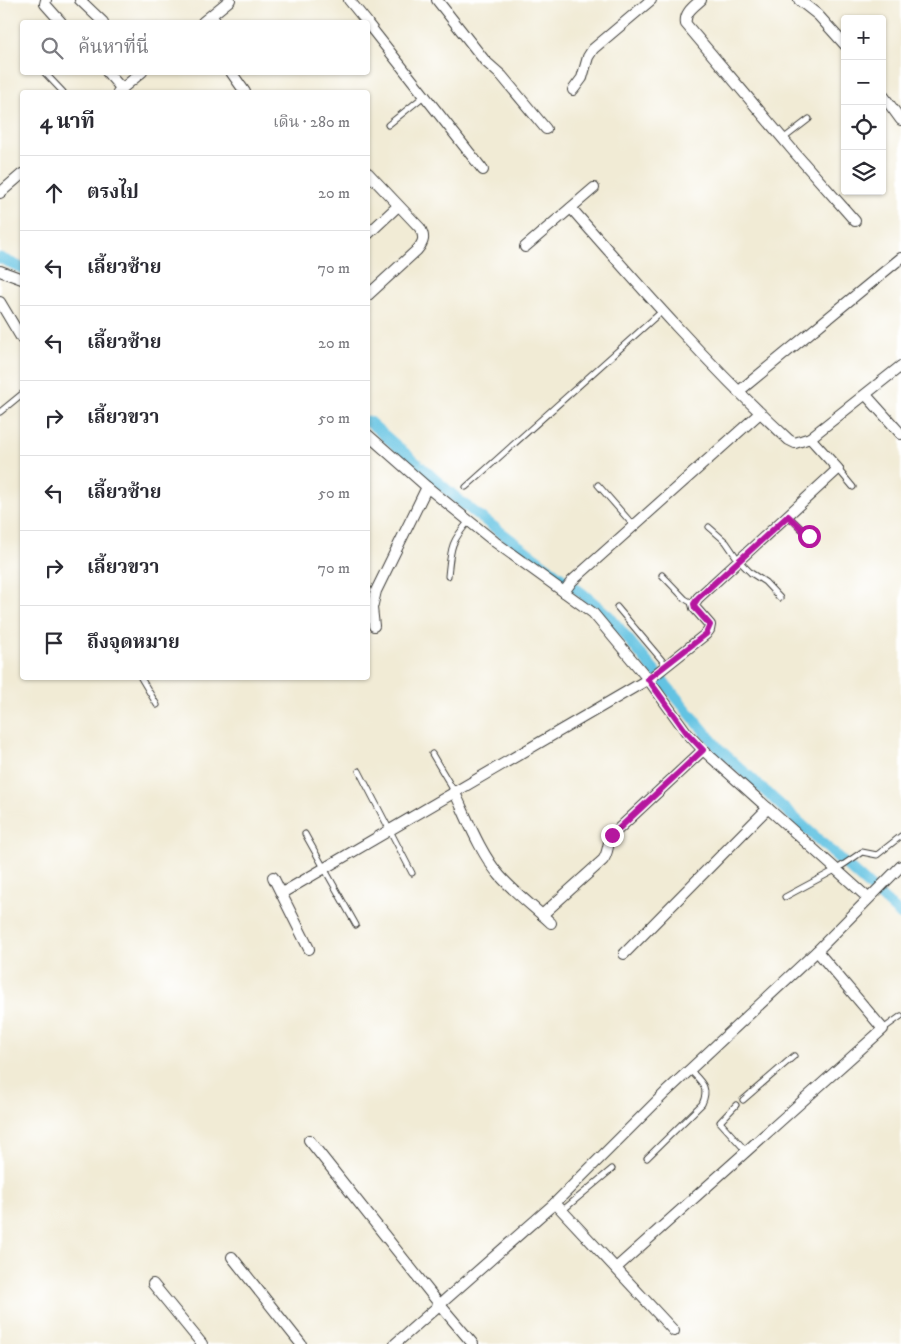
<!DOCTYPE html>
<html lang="th">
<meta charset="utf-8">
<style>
:root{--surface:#fff;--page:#f7f7f7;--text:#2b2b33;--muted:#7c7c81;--line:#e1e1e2}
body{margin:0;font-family:"IM FELL DW Pica","Noto Serif Thai",serif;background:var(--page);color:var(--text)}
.controls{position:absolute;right:15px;top:15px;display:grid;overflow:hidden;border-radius:5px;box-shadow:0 1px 4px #0004}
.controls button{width:45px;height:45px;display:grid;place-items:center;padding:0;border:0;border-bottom:1px solid var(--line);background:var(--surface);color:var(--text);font:25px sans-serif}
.stop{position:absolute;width:15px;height:15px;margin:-11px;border:4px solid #b5179e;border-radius:50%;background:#fff}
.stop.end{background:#b5179e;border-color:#fff;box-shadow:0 1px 5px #0008}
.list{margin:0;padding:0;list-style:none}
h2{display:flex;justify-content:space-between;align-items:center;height:65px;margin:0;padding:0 20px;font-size:21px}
h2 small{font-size:16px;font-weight:400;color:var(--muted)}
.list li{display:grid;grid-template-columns:32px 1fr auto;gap:15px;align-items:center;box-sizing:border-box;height:75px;padding:0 20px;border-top:1px solid var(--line)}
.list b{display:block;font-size:19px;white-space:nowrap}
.list em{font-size:16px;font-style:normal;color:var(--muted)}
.icon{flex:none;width:28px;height:28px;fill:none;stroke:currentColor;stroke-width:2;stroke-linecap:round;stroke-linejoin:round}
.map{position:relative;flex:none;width:901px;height:1344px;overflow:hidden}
.search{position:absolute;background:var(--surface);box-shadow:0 1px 4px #0004;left:20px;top:20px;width:350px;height:55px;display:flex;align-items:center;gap:12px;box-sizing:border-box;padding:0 18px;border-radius:5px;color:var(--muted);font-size:19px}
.panel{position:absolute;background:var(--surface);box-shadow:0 1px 4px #0004;left:20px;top:90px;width:350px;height:590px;border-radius:5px}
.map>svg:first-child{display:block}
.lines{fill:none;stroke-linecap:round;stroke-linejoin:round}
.canal{stroke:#64c3e2;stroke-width:11}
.lane-casing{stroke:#3c3b38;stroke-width:7}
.street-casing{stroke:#3c3b38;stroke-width:12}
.lane{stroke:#fff;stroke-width:5}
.street{stroke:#fff;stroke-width:10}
.route{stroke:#b5179e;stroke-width:6}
</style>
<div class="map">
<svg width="901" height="1344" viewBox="0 0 901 1344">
<rect width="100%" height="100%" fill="#fff"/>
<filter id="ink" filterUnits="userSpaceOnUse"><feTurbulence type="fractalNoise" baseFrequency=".02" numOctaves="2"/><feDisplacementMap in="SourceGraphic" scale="10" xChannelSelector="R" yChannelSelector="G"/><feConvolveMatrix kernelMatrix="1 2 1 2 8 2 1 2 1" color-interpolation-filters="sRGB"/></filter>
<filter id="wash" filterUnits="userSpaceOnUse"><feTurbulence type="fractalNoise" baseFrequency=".0096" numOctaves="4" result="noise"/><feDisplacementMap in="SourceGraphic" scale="20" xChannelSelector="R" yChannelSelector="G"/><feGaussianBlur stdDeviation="1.12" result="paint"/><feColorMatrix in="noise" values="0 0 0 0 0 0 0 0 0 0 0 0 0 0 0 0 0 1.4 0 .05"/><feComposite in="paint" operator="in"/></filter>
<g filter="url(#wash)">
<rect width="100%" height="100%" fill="#f1ebd5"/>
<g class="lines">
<g class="canal">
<polyline points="0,258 22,268"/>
<polyline points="368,421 462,503 583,594 609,616 719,749 901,915"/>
</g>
</g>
</g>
<g filter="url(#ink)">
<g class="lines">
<g class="lane-casing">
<g id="lane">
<polyline points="213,14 219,22"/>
<polyline points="44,72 63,92"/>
<polyline points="388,125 424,96"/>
<polyline points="783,139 809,119"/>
<polyline points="0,412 22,394"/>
<polyline points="838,469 853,487"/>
<polyline points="598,485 634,526"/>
<polyline points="466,487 661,312"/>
<polyline points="788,516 809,536"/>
<polyline points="709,527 726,542 739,561 751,573 765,582 780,598"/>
<polyline points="662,575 685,599 694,604"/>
<path d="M448,576C451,548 450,543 469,521"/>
<polyline points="617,607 666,665"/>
<polyline points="141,678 157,705"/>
<polyline points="432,754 454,791"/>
<polyline points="359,771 412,873"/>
<polyline points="305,834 356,925"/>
<polyline points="785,897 837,869 862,852 877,855 901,836"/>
<polyline points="883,1029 901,1016"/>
<polyline points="743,1100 794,1056"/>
<polyline points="736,1105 720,1122 746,1151"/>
<path d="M647,1158L702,1104C710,1087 701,1082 690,1070"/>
<polyline points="563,1210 612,1169"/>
</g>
</g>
<g class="street-casing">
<g id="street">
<polyline points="46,0 45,4 61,22"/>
<polyline points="80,0 103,22"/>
<polyline points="349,0 367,22"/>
<polyline points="437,0 485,61 502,76 546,129"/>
<path d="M701,0C693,7 684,13 686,24L795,153L855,221"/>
<polyline points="799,0 818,15 845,45"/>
<polyline points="203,22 230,0"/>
<polyline points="368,24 483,170"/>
<polyline points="107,72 122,89"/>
<polyline points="231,72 245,92"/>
<polyline points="573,90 582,78 588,57 593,49 651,0"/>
<polyline points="118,92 142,72"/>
<polyline points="882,94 901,120"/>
<path d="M368,173L420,228C425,237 424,242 417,250L368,295"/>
<polyline points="0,193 22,174"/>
<path d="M571,208C641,288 711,368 789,440L795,443L810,438L901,366"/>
<polyline points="368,234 398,206"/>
<polyline points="525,247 594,188"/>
<polyline points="0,271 22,279"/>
<polyline points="0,302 22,339"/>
<polyline points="738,392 901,258"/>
<polyline points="866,395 901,434"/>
<polyline points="368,435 427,487 495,542 593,613 648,679 687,733 703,750 868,898"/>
<polyline points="564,592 572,581 760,413"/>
<polyline points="374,626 372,608 376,591 427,487"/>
<path d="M454,791C467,818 480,853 500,876C515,893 534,907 551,923"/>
<polyline points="273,877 309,949"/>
<polyline points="282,893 652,677 706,634 709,630 710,625 695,608 694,604 698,598 838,469 810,438"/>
<path d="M542,915L603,860C609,852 607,843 612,835L703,750"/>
<polyline points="624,954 768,808"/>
<polyline points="309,1140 440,1305 473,1344"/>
<polyline points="555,1203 674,1331"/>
<polyline points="232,1257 301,1344"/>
<polyline points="616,1268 883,1029 817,951"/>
<polyline points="153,1284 202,1344"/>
<polyline points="395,1344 555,1203 666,1092 817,951 901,866"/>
</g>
</g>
<use href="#lane" class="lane"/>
<use href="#street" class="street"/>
</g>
</g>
<g class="lines" filter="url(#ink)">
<polyline class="route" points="612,835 703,750 687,733 648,679 706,634 710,625 695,608 694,604 698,598 788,516 809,536"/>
</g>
</svg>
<div class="controls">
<button>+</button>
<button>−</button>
<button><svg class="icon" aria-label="locate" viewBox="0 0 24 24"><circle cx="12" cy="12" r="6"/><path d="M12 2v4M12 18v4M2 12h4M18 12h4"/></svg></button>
<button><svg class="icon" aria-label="layers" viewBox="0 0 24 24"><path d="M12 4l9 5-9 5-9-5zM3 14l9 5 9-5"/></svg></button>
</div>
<div class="stop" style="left:809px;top:536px"></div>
<div class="stop end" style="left:612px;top:835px"></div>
<div class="search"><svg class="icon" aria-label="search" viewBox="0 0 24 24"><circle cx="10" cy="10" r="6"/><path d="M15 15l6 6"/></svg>ค้นหาที่นี่</div>
<section class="panel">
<h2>4 นาที<small>เดิน · 280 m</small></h2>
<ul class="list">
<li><svg class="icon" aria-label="ahead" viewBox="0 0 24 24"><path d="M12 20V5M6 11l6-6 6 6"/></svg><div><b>ตรงไป</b></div><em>20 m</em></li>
<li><svg class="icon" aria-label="left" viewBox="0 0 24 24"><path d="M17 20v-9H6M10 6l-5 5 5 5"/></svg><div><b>เลี้ยวซ้าย</b></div><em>70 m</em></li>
<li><svg class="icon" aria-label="left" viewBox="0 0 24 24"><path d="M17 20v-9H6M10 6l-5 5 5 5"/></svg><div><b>เลี้ยวซ้าย</b></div><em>20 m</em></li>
<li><svg class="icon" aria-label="right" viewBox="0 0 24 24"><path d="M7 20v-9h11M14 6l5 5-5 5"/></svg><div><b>เลี้ยวขวา</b></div><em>50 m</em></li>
<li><svg class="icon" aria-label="left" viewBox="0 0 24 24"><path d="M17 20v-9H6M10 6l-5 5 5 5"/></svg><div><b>เลี้ยวซ้าย</b></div><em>50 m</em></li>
<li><svg class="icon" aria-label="right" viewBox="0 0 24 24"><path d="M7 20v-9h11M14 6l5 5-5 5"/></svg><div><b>เลี้ยวขวา</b></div><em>70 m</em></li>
<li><svg class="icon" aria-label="arrive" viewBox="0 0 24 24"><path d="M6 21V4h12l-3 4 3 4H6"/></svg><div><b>ถึงจุดหมาย</b></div></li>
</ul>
</section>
</div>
